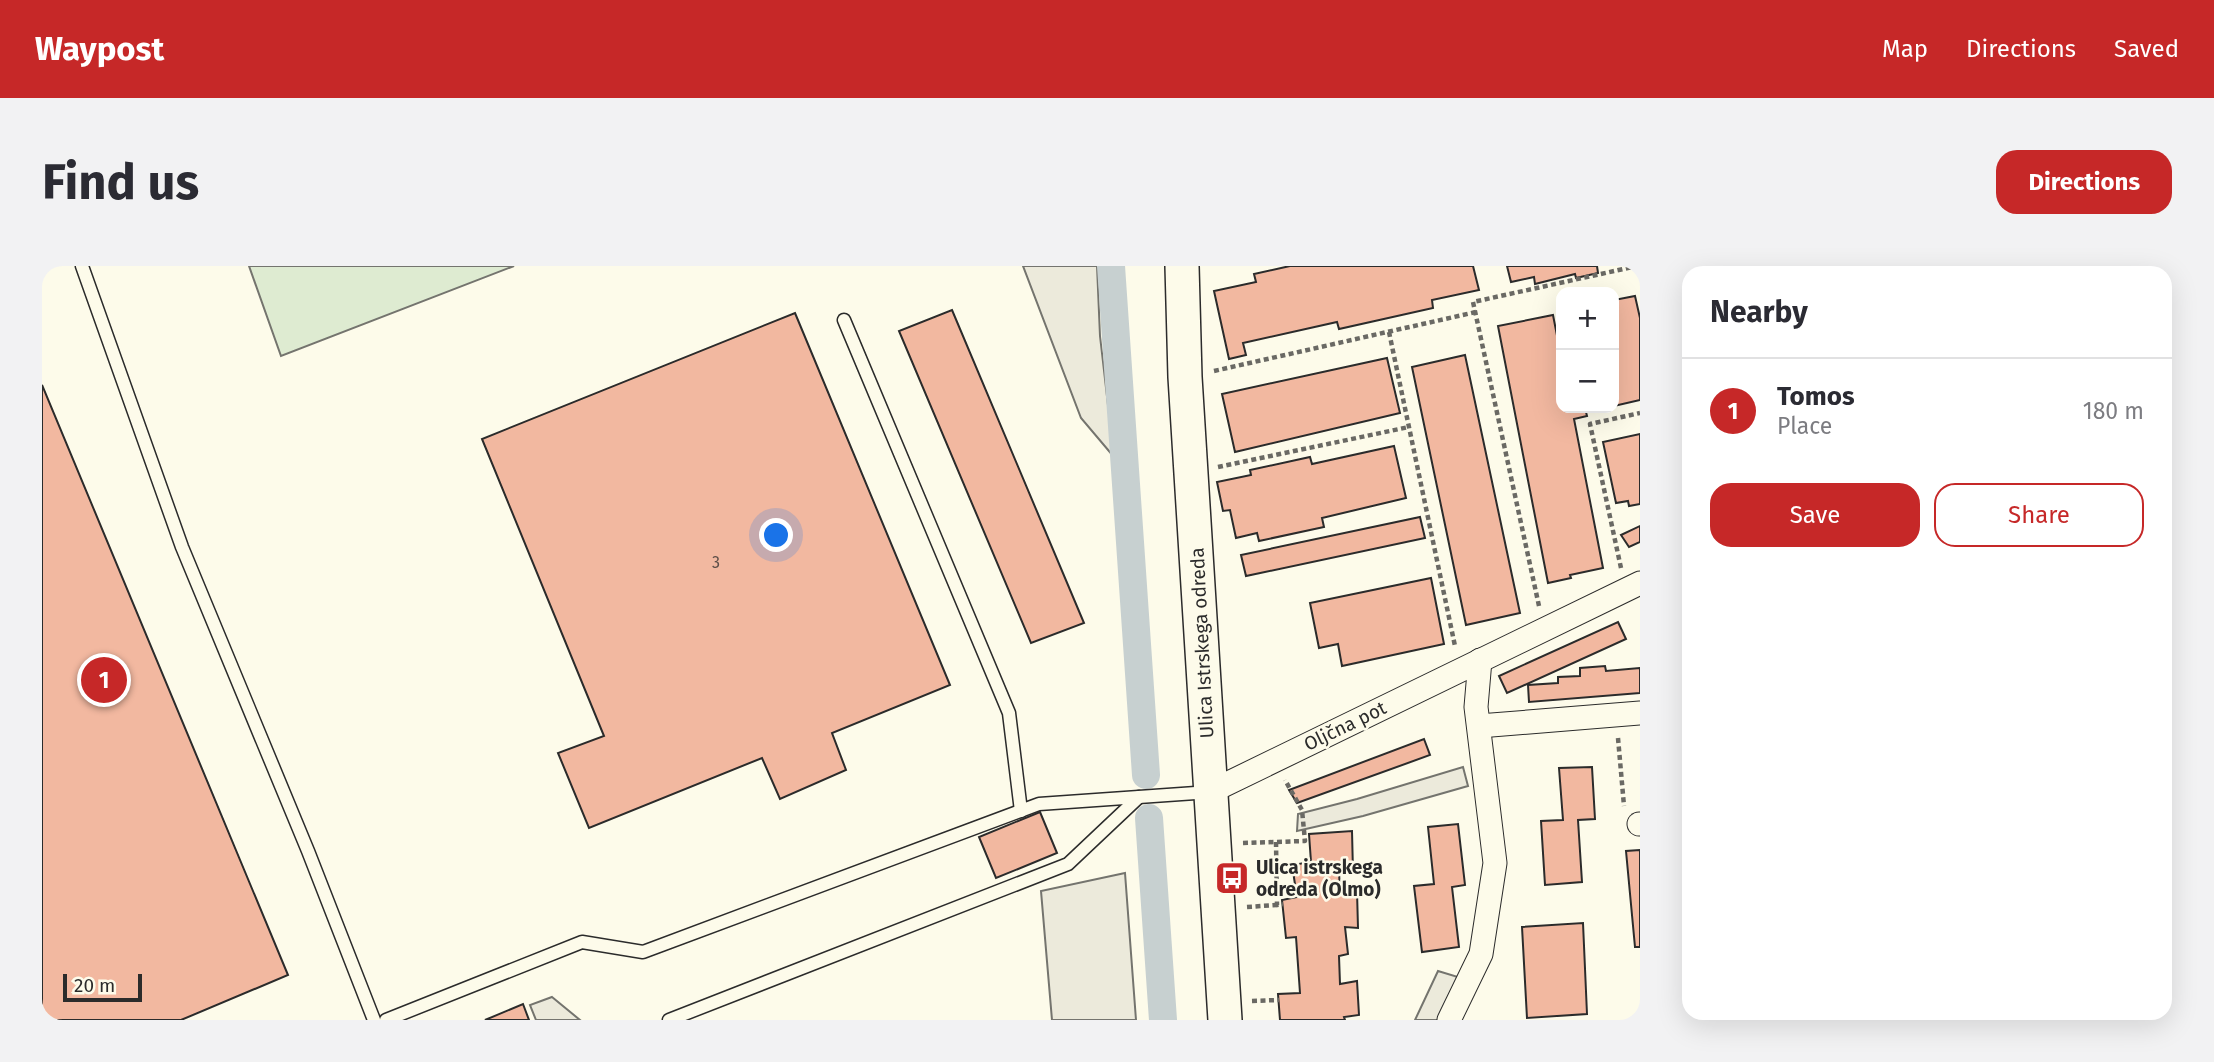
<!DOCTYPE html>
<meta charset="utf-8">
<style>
:root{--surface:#fff;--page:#f2f2f3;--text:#2b2b33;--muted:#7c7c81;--line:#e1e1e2;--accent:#c62828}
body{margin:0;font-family:"Fira Sans",sans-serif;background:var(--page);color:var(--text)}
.controls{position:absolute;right:21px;top:21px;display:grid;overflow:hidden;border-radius:14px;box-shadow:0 7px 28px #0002}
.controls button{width:63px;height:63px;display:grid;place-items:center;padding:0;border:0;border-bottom:2px solid var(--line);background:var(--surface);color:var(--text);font:35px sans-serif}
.scale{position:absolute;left:21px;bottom:18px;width:79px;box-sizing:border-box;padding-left:7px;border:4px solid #2b2b2b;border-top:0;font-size:19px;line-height:24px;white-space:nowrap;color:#2b2b2b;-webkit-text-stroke:5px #fdfbea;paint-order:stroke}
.you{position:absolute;left:735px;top:270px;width:24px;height:24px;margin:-18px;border:5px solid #fff;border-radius:50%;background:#1a73e8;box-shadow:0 0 0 10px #1a73e833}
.badge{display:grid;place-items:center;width:46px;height:46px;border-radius:50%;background:var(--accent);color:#fff;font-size:23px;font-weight:700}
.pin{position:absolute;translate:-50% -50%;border:4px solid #fff;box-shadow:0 2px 7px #0006}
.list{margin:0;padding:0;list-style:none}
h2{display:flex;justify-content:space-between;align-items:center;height:91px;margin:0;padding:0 28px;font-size:30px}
h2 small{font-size:23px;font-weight:400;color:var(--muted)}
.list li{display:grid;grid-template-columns:46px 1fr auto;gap:21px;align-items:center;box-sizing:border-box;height:105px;padding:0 28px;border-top:2px solid var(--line)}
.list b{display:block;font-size:26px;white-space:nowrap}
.list p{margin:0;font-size:23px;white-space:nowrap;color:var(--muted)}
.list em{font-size:23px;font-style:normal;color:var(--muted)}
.actions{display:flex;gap:14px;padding:21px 28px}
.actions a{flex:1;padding:16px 0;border:2px solid var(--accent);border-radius:21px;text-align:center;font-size:24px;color:var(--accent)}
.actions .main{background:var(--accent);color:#fff}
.map{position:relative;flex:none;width:1598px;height:754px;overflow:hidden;border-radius:21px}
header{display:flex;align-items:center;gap:42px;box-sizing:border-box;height:98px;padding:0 35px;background:var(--accent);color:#fff}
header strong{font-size:33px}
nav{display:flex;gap:38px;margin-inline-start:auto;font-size:24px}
.intro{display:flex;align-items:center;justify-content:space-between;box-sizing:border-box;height:168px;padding:0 42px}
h1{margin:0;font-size:49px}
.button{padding:18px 32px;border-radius:21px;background:var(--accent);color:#fff;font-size:24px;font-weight:700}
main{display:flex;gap:42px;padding:0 42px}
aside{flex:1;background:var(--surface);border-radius:21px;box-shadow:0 7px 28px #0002}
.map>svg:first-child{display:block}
.green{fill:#deebd1;stroke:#74746e;stroke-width:2}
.parking{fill:#eceadb;stroke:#74746e;stroke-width:2}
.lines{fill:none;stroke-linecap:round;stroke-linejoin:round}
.canal{stroke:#c7d0d0;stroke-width:28}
.building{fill:#f2b8a0;stroke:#2b2b2b;stroke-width:2}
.lane-casing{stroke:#2b2b2b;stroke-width:15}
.street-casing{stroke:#2b2b2b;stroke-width:25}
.secondary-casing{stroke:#2b2b2b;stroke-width:36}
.path{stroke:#6a6964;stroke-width:4.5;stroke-dasharray:5 3.5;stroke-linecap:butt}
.lane{stroke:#fdfbea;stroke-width:12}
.street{stroke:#fdfbea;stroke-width:23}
.secondary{stroke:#fdfbea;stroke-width:33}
.labels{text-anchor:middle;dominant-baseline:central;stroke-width:5;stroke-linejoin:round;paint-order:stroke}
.number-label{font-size:16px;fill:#5d4e48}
.street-label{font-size:19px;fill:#2b2b2b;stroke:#fdfbea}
.poi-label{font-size:19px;font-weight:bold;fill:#2b2b2b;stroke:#fdfbea;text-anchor:start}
</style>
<header>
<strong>Waypost</strong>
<nav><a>Map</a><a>Directions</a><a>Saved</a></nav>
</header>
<div class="intro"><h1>Find us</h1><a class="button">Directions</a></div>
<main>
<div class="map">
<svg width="1598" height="754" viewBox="0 0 1598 754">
<rect width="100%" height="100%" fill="#fdfbea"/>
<polygon class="green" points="207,0 472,0 239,90"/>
<g class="parking">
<polygon points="981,0 1055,0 1058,70 1072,191 1039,152"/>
<polygon points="1421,501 1426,520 1321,550 1255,565 1256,548 1315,533"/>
<polygon points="1083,607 1094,754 1010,754 999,625"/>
<polygon points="1396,705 1426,714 1407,754 1373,754"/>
<polygon points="510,731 538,754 494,754 488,739"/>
</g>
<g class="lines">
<g class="canal">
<polyline points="1069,0 1104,509"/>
<polyline points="1107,552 1121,754"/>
</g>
</g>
<g class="building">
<polygon points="1248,0 1431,0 1437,24 1390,34 1391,42 1297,63 1295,56 1201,77 1204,89 1187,93 1172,25 1214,16 1212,8"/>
<polygon points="1465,0 1555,0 1556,7 1534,12 1533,8 1493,18 1492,11 1469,16"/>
<polygon points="1593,30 1598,52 1598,134 1572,140 1572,34"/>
<polygon points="910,44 1042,357 989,377 857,65"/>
<polygon points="753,47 908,419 790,467 804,504 738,533 720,492 547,562 516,487 562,470 440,173"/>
<polygon points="1511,49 1519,90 1519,142 1543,142 1545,150 1532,153 1561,302 1528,309 1529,312 1506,317 1456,60"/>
<polygon points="1423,89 1478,347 1424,359 1370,101"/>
<polygon points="1345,92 1358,147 1193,186 1180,128"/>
<polygon points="0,119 246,709 139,754 0,754"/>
<polygon points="1598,168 1598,238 1587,240 1586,235 1574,237 1561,176"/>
<polygon points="1352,180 1364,232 1280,252 1282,261 1217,275 1215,267 1194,272 1188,244 1181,245 1175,216 1209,209 1208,204 1268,191 1270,198"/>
<polygon points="1378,251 1383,272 1204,310 1199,289"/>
<polygon points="1598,260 1598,276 1587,281 1579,269"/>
<polygon points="1389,312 1402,378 1300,400 1296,378 1277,382 1268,337"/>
<polygon points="1576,356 1584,373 1465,427 1457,410"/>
<polygon points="1563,400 1564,405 1598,402 1598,427 1487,436 1486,419 1516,417 1516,411 1538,410 1538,402"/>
<polygon points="1382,473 1388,489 1255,537 1247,524"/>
<polygon points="1550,501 1553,553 1536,554 1540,616 1503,619 1499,555 1521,554 1517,502"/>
<polygon points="998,546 1015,587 954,612 937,571"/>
<polygon points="1416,558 1423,619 1410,621 1417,681 1380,686 1372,620 1392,618 1386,561"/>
<polygon points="1310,565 1311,606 1297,606 1298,625 1315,625 1316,662 1303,661 1306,688 1297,690 1298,718 1315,715 1317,749 1302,751 1303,754 1238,754 1236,728 1258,727 1254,671 1244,672 1240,634 1255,631 1250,599 1269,596 1267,568"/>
<polygon points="1598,584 1598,681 1593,681 1584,585"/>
<polygon points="1541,657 1545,748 1485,752 1480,661"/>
<polygon points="481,738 487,754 443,754"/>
</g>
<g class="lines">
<g class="lane-casing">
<g id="lane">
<polyline points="40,0 140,281 266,585 332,754"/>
<polyline points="802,54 967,447 979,545"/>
<polyline points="344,754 540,676 601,686 997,538 1168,526"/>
<polyline points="627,754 1026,598 1097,531"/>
</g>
</g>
<g class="street-casing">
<g id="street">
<polyline points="1437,460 1598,447"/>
<polyline points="1168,526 1598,317"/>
<polyline points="1597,558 1598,558"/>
<polyline points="1407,754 1439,688 1453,597 1434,441 1438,394"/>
</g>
</g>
<g class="secondary-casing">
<polyline id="secondary" points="1140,0 1143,111 1183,754"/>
</g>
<g class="path">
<polyline points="1347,66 1413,380"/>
<polyline points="1172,105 1434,46"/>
<polyline points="1176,201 1367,161"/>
<polyline points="1579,302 1548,158 1598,147"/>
<polyline points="1497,340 1431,36 1595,0"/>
<polyline points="1576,472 1582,540"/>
<polyline points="1234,576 1235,639 1241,638"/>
<polyline points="1201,577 1263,575 1260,544 1243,514"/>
<polyline points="1205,641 1235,639"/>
<polyline points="1210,735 1237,734"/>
</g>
<use href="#lane" class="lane"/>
<use href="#street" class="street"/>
<use href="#secondary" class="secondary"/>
</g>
<defs>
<g id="bus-square" transform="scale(1.75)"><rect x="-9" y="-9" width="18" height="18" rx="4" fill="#c62828" stroke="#fdfbea"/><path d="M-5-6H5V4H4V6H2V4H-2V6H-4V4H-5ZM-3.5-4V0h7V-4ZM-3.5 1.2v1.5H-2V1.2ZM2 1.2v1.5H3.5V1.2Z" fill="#fff"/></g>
</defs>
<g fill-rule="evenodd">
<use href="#bus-square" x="1190" y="612"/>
</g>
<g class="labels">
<g class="number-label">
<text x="674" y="296">3</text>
</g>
<g class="street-label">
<text transform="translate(1160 377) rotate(-93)">Ulica Istrskega odreda</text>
<text transform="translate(1303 460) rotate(-26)">Oljčna pot</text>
</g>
<g class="poi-label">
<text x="1214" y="601">Ulica istrskega<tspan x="1214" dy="22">odreda (Olmo)</tspan></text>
</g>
</g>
</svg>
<div class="controls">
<button>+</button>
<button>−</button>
</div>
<div class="scale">20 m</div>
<div class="you"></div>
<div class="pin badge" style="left:62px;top:414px">1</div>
</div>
<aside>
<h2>Nearby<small></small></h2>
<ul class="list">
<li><span class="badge">1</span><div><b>Tomos</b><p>Place</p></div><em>180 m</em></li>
</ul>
<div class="actions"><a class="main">Save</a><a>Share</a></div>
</aside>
</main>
